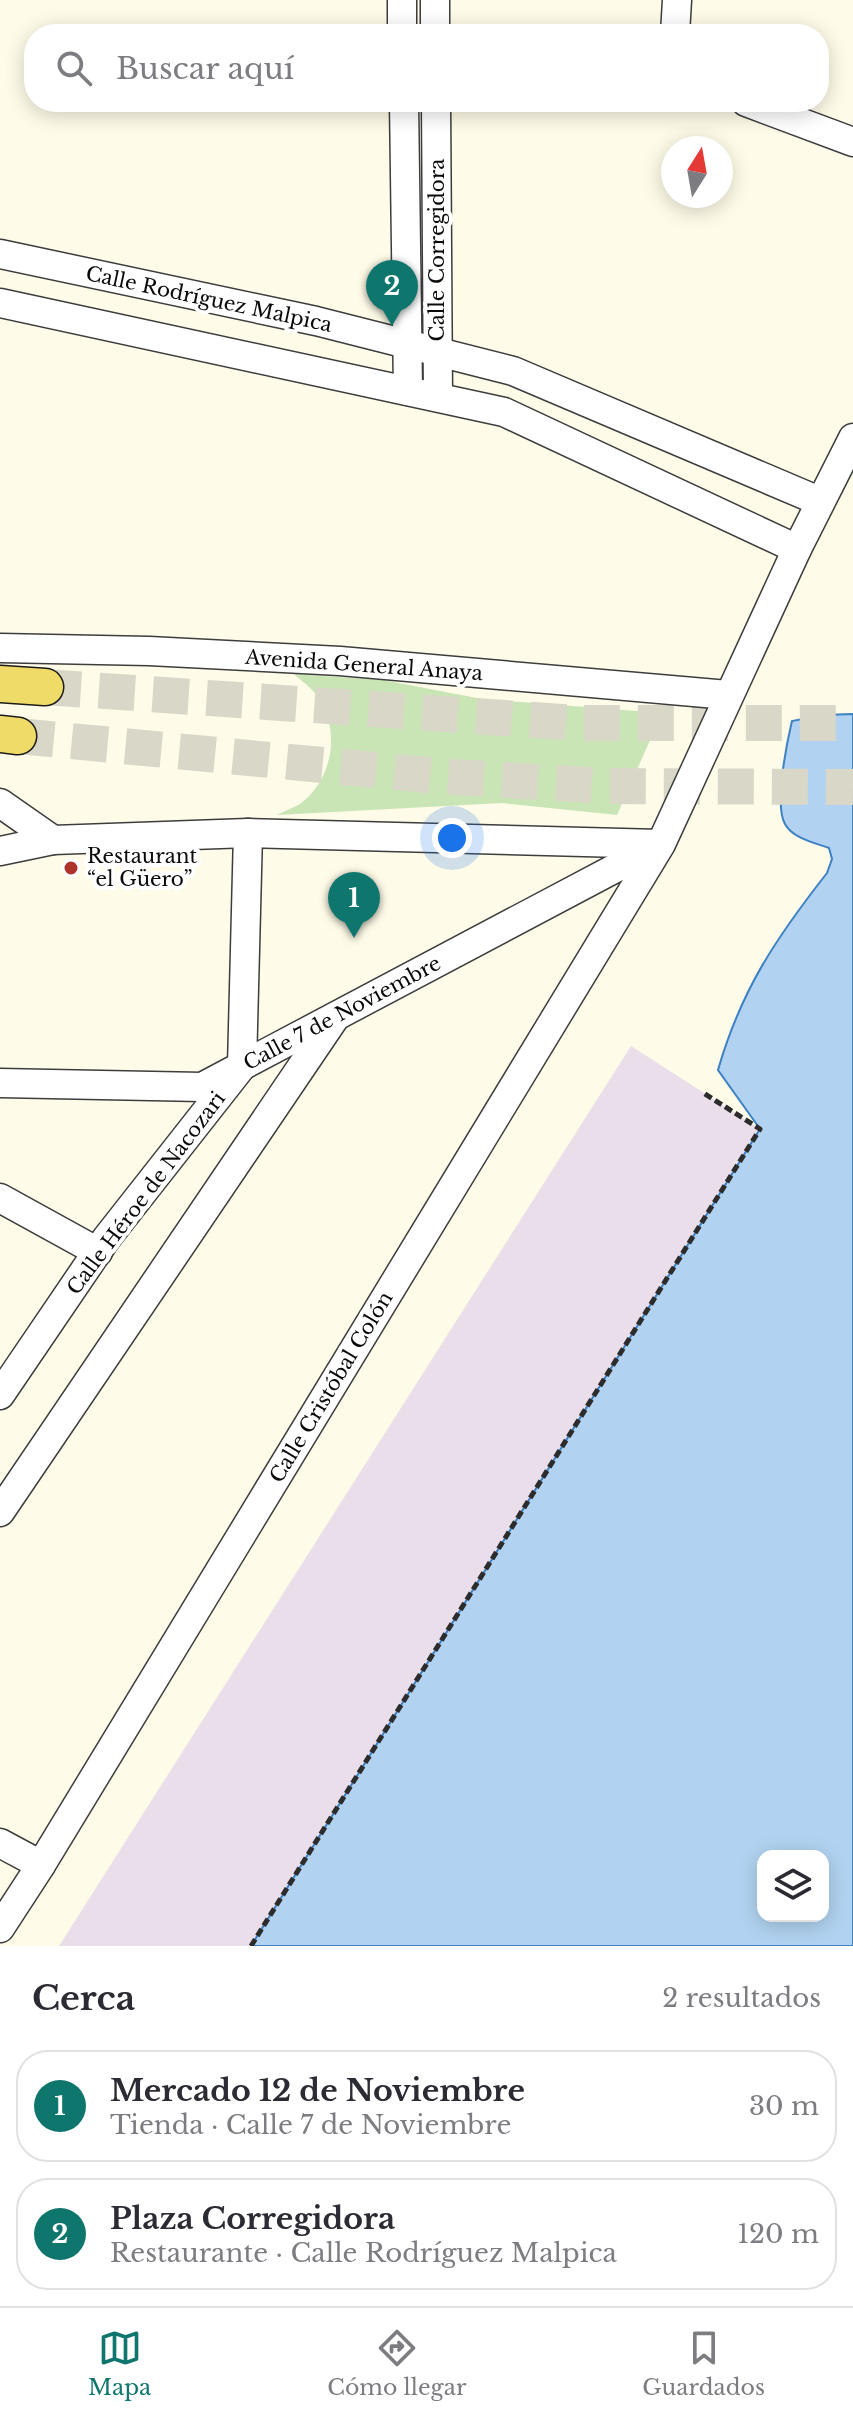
<!DOCTYPE html>
<html lang="es">
<meta charset="utf-8">
<style>
:root{--surface:#fff;--page:#f2f2f3;--text:#2b2b33;--muted:#7c7c81;--line:#e1e1e2;--accent:#0f766e}
body{margin:0;font-family:"Libre Baskerville",serif;background:var(--page);color:var(--text)}
.controls{position:absolute;right:24px;bottom:24px;display:grid;overflow:hidden;border-radius:16px;box-shadow:0 4px 20px #0003}
.controls button{width:72px;height:72px;display:grid;place-items:center;padding:0;border:0;border-bottom:2px solid var(--line);background:var(--surface);color:var(--text);font:40px sans-serif}
.compass{position:absolute;left:661px;top:136px;width:72px;height:72px;border-radius:50%;background:var(--surface);box-shadow:0 4px 20px #0003;rotate:11deg}
.you{position:absolute;left:452px;top:838px;width:28px;height:28px;margin:-20px;border:6px solid #fff;border-radius:50%;background:#1a73e8;box-shadow:0 0 0 12px #1a73e833}
.badge{display:grid;place-items:center;width:52px;height:52px;border-radius:50%;background:var(--accent);color:#fff;font-size:26px;font-weight:700}
.pin{position:absolute;translate:-50% -66px;filter:drop-shadow(0 2px 4px #0008)}
.pin::after{content:'';position:absolute;top:42px;width:28px;height:24px;background:inherit;clip-path:polygon(0 0,100% 0,50% 100%)}
.list{margin:0;padding:0;list-style:none}
h2{display:flex;justify-content:space-between;align-items:center;height:104px;margin:0;padding:0 32px;font-size:34px}
h2 small{font-size:26px;font-weight:400;color:var(--muted)}
.list li{display:grid;grid-template-columns:52px 1fr auto;gap:24px;align-items:center;box-sizing:border-box;height:112px;margin:0 16px 16px;padding:0 16px;border:2px solid var(--line);border-radius:32px}
.list b{display:block;font-size:30px;white-space:nowrap}
.list p{margin:0;font-size:26px;white-space:nowrap;color:var(--muted)}
.list em{font-size:26px;font-style:normal;color:var(--muted)}
.icon{flex:none;width:44px;height:44px;fill:none;stroke:currentColor;stroke-width:2;stroke-linecap:round;stroke-linejoin:round}
.map{position:relative;flex:none;width:853px;height:1946px;overflow:hidden}
.search{position:absolute;background:var(--surface);box-shadow:0 4px 20px #0003;left:24px;right:24px;top:24px;height:88px;display:flex;align-items:center;gap:20px;box-sizing:border-box;padding:0 28px;border-radius:32px;color:var(--muted);font-size:30px}
.sheet{height:360px;background:var(--surface)}
nav{display:flex;justify-content:space-around;align-items:center;box-sizing:border-box;height:112px;border-top:2px solid var(--line);background:var(--surface);font-size:22px;color:var(--muted)}
nav a{display:grid;justify-items:center;gap:4px}
nav .on{color:var(--accent)}
.map>svg:first-child{display:block}
.industrial{fill:#e9dee9}
.green{fill:#c9e5b5}
.water{fill:#b1d3f1;stroke:#3d81c3;stroke-width:2;fill-rule:evenodd}
.lines{fill:none;stroke-linecap:round;stroke-linejoin:round}
.major-tunnel{stroke:#d9d7c7;stroke-width:36;stroke-dasharray:36 18;stroke-linecap:butt}
.minor-casing{stroke:#3d3d3d;stroke-width:31}
.major-casing{stroke:#1b1b1b;stroke-width:39}
.path{stroke:#2c2c2c;stroke-width:5;stroke-dasharray:8 4;stroke-linecap:butt}
.minor{stroke:#fff;stroke-width:28}
.major{stroke:#efdb67;stroke-width:36}
.poi-dot{fill:#af332d;stroke:#fff;stroke-width:3}
.labels{text-anchor:middle;dominant-baseline:central;stroke-width:8;stroke-linejoin:round;paint-order:stroke}
.street-label{font-size:20px;fill:#0a0a0a;stroke:#fff}
.poi-label{font-size:20px;fill:#0a0a0a;stroke:#fff;text-anchor:start}
</style>
<div class="map">
<svg width="853" height="1946" viewBox="0 0 853 1946">
<rect width="100%" height="100%" fill="#fefbe8"/>
<polygon class="industrial" points="631,1046 760,1129 251,1946 59,1946"/>
<path class="green" d="M294,674L383,680L482,699L662,713L617,815L502,803L277,815C284,811 293,808 300,804C335,778 342,724 313,691C308,685 300,680 294,674Z"/>
<path class="water" d="M853,714V1946H251L760,1129L718,1070C741,990 776,938 827,873L832,859L829,848C815,843 792,838 785,824C774,805 787,742 792,721L823,715ZM763,1856H823V1916H763Z"/>
<g class="lines">
<g class="major-tunnel">
<polyline points="45,687 579,723 853,723"/>
<polyline points="18,736 438,776 606,786 853,787"/>
</g>
<g class="minor-casing">
<g id="minor">
<polyline points="402,0 402,34"/>
<polyline points="435,0 435,34"/>
<polyline points="675,34 677,0"/>
<polyline points="404,102 408,391"/>
<polyline points="436,102 438,397"/>
<polyline points="746,102 853,142"/>
<polyline points="0,254 316,321 513,371 819,501"/>
<polyline points="0,303 504,412 797,549"/>
<polyline points="0,648 149,651 340,661 728,695"/>
<polyline points="0,803 53,840 248,833 660,844"/>
<polyline points="0,851 53,840"/>
<polyline points="0,1083 202,1087 659,845"/>
<polyline points="0,1198 98,1252"/>
<polyline points="0,1395 106,1239 242,1066 248,833"/>
<polyline points="0,1512 334,1019"/>
<polyline points="0,1843 41,1865"/>
<polyline points="0,1928 41,1865 661,844 797,549 853,438"/>
</g>
</g>
<g class="major-casing">
<g id="major">
<polyline points="0,684 45,687"/>
<polyline points="0,734 18,736"/>
</g>
</g>
<polyline class="path" points="251,1946 760,1129 702,1092"/>
<use href="#minor" class="minor"/>
<use href="#major" class="major"/>
</g>
<circle class="poi-dot" cx="71" cy="868" r="8"/>
<g class="labels">
<g class="street-label">
<text transform="translate(437 250) rotate(-90)">Calle Corregidora</text>
<text transform="translate(209 299) rotate(12)">Calle Rodríguez Malpica</text>
<text transform="translate(364 665) rotate(4)">Avenida General Anaya</text>
<text transform="translate(342 1013) rotate(-28)">Calle 7 de Noviembre</text>
<text transform="translate(146 1193) rotate(-53)">Calle Héroe de Nacozari</text>
<text transform="translate(331 1387) rotate(-59)">Calle Cristóbal Colón</text>
</g>
<g class="poi-label">
<text x="87" y="856">Restaurant<tspan x="87" dy="23">“el Güero”</tspan></text>
</g>
</g>
</svg>
<div class="controls">
<button><svg class="icon" aria-label="layers" viewBox="0 0 24 24"><path d="M12 4l9 5-9 5-9-5zM3 14l9 5 9-5"/></svg></button>
</div>
<svg class="compass" viewBox="-18 -18 36 36"><path d="M0-13l5 13h-10z" fill="#e53935"/><path d="M0 13l5-13h-10z" fill="#7c7c81"/></svg>
<div class="you"></div>
<div class="pin badge" style="left:354px;top:938px">1</div>
<div class="pin badge" style="left:392px;top:326px">2</div>
<div class="search"><svg class="icon" aria-label="search" viewBox="0 0 24 24"><circle cx="10" cy="10" r="6"/><path d="M15 15l6 6"/></svg>Buscar aquí</div>
</div>
<section class="sheet">
<h2>Cerca<small>2 resultados</small></h2>
<ul class="list">
<li><span class="badge">1</span><div><b>Mercado 12 de Noviembre</b><p>Tienda · Calle 7 de Noviembre</p></div><em>30 m</em></li>
<li><span class="badge">2</span><div><b>Plaza Corregidora</b><p>Restaurante · Calle Rodríguez Malpica</p></div><em>120 m</em></li>
</ul>
</section>
<nav>
<a class="on"><svg class="icon" aria-label="map" viewBox="0 0 24 24"><path d="M3 6l6-2 6 2 6-2v14l-6 2-6-2-6 2zM9 4v14M15 6v14"/></svg>Mapa</a>
<a><svg class="icon" aria-label="directions" viewBox="0 0 24 24"><path d="M12 3l9 9-9 9-9-9zM9 14v-3h6M13 9l2 2-2 2"/></svg>Cómo llegar</a>
<a><svg class="icon" aria-label="saved" viewBox="0 0 24 24"><path d="M7 4h10v16l-5-4-5 4z"/></svg>Guardados</a>
</nav>
